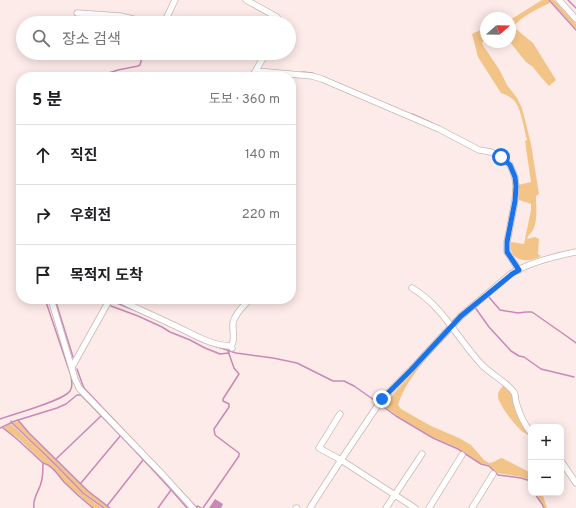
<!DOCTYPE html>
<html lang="ko">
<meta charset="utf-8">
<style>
:root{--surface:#fff;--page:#f2f2f2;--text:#202124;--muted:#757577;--line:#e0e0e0}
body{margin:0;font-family:Overpass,"Noto Sans KR",sans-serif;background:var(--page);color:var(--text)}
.controls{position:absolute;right:12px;bottom:12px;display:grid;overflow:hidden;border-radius:8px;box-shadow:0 2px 10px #0003}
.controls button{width:36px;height:36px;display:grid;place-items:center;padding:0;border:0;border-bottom:1px solid var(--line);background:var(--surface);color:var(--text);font:20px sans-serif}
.compass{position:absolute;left:480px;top:12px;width:36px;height:36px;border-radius:50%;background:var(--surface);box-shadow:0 2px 10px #0003;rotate:70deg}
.stop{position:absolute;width:12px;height:12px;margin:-9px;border:3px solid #1a73e8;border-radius:50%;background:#fff}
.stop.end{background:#1a73e8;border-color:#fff;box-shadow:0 1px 4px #0008}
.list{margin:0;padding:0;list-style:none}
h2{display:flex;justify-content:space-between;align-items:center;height:52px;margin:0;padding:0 16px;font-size:17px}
h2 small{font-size:13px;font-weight:400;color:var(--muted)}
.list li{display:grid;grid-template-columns:26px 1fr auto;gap:12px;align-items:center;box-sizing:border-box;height:60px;padding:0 16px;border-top:1px solid var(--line)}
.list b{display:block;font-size:15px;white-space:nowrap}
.list em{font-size:13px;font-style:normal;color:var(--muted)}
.icon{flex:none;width:22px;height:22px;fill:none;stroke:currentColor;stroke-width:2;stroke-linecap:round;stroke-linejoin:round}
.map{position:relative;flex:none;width:576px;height:508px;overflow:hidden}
.search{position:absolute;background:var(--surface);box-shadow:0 2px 10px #0003;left:16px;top:16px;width:280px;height:44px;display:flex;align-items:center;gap:10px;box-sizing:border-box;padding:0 14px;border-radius:22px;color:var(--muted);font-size:15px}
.panel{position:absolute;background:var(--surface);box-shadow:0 2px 10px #0003;left:16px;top:72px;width:280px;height:232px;border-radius:16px}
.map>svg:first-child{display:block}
.green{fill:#f3c488}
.water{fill:#c989b6}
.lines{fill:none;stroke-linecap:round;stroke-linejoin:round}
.stream{stroke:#c989b6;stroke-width:1.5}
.minor-casing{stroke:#c8b7b5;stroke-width:7}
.minor{stroke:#fff;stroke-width:5.5}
.route{stroke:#1a73e8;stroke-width:5}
</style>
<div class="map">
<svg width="576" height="508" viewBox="0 0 576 508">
<rect width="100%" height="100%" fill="#fdebe9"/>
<g class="green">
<path d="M542,0H548L550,3C541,7 521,17 515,25L516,29L533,43L556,80L549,86L541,77L533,67L526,62L510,42V20Z"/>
<polygon points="550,0 554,0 576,24 576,29"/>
<path d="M486,28V39L484,40L482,43L484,47L499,69L507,85L517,98L522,108L531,144L539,194L536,196C536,208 539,228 528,236L527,239L535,237L539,239L538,254L541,256C527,264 508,261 511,242L524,244L531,210V204L519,200L518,185L531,182L525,141L527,140C524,129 522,113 516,103C513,98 507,95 501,93L478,57L472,34L476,32Z"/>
<path d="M426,359C415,373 403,387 398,405L401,409L431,426L459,438L471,445L484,460L489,463C494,463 497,459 502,458L531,473V480L522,477L497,473L489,465L481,463L458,448L433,437L396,415L383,405Z"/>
<path d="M504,385L512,392L531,434V436C528,435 525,433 523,432C516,427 498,404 498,396C498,391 501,388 504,385Z"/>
<polygon points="18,421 28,433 88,491 109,508 105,508 83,492 59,467 13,423"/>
<polygon points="11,424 58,468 82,493 102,508 94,508 64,482 51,467 45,463 43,462 18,438 5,430 4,427"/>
<path d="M536,493H542L547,508H544C542,502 537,499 536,493Z"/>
</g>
<polygon class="water" points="215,499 223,504 221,508 209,508"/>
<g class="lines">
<g class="stream">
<polyline points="549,0 576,30"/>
<polyline points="568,0 576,8"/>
<polyline points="302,72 312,73 316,75"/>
<polyline points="271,75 289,77"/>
<polyline points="96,77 118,70 138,66 140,65 143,53"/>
<polyline points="223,77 244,74 252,75"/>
<polyline points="17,109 21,110"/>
<polyline points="412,114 432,123"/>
<polyline points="488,296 500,310 518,313 526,312 532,312 565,335 576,343"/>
<polyline points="55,299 73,357"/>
<polyline points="112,301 153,318"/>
<polyline points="111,306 138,316 162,327 170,332 190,340 205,348 220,354 229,353"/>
<polyline points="474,306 489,327 511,351 519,356 524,357 541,369 574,377"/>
<polyline points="194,338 201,341"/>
<polyline points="209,344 236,353 273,358 297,363 333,381 344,381 354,386 377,402"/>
<polyline points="77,369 82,383 84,388 197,508"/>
<polyline points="391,394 381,405 396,416 433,438 458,449 481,464 489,466 498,475 521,478 531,481"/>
<path d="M0,419C14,414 63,401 70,391C73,387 72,381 71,376L45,299"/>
<polyline points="18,420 29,433 88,491 110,508"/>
<polyline points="11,421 12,423 58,467 83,493 104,508"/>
<path d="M0,428L15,421L57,408L66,404L77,395H81C117,432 154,469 187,508"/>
<path d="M3,428L17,439L43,463C43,470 43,477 41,483C39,491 32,499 34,508"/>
<polyline points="56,459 101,416"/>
<path d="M43,463C52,465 58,475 64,482C73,491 83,500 93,508"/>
<polyline points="81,483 121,435"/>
<path d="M535,493C537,499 542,502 544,508"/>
<polyline points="107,506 143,460"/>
<polyline points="196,507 198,506 201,508"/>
<polyline points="158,508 171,490"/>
<polyline points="203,508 239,456 239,453 215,435 214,429 229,407 229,404 223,401 223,399 239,374 234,368 228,351"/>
</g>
<g class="minor-casing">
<g id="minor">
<polyline points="246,0 277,17 280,23"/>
<polyline points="559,0 576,19"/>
<polyline points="77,13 120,16 150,23"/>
<polyline points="164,23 175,0"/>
<polyline points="256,71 312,76 322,79 439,129 479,150 491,152 501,157 510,165 515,177 516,186 515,201 507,242 507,252 519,270"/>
<polyline points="252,77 266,53"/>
<path d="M412,288C443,306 458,340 482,365C491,374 506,382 513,391C516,394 515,398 516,402C519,413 524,424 531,433"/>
<polyline points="51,299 75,379 79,388 163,475 193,508"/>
<path d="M118,299C135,308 153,315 171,324C190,332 210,346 231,346"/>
<path d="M232,348L231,346C236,339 232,332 233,323C235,313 244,306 250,299"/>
<polyline points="72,367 110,299"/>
<polyline points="340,414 319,448 341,460 415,508"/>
<polyline points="561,461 576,483"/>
<polyline points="296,508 297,508"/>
<path d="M310,508L341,460L382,399L411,370L461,316L512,273C529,263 556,256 576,252"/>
<polyline points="386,508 422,454"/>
<polyline points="429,508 462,455"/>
<polyline points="472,508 493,474"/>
</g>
</g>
<use href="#minor" class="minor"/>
</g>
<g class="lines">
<polyline class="route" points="382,399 411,370 461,316 512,274 519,270 507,252 507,242 515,201 516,186 515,177 510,165 501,157"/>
</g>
</svg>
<div class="controls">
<button>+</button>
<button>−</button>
</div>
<svg class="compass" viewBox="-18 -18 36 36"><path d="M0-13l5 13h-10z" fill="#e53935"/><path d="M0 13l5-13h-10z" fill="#757577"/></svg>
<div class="stop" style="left:501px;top:157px"></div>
<div class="stop end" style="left:382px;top:399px"></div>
<div class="search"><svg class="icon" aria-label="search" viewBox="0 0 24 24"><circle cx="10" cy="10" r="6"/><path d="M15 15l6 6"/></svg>장소 검색</div>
<section class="panel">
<h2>5 분<small>도보 · 360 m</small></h2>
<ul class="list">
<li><svg class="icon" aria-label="ahead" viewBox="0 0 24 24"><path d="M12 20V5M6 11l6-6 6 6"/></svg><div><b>직진</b></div><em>140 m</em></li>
<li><svg class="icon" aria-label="right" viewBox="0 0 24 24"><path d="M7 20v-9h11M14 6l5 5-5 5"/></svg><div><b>우회전</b></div><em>220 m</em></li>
<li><svg class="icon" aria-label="arrive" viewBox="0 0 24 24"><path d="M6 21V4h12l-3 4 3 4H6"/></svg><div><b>목적지 도착</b></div></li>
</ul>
</section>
</div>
